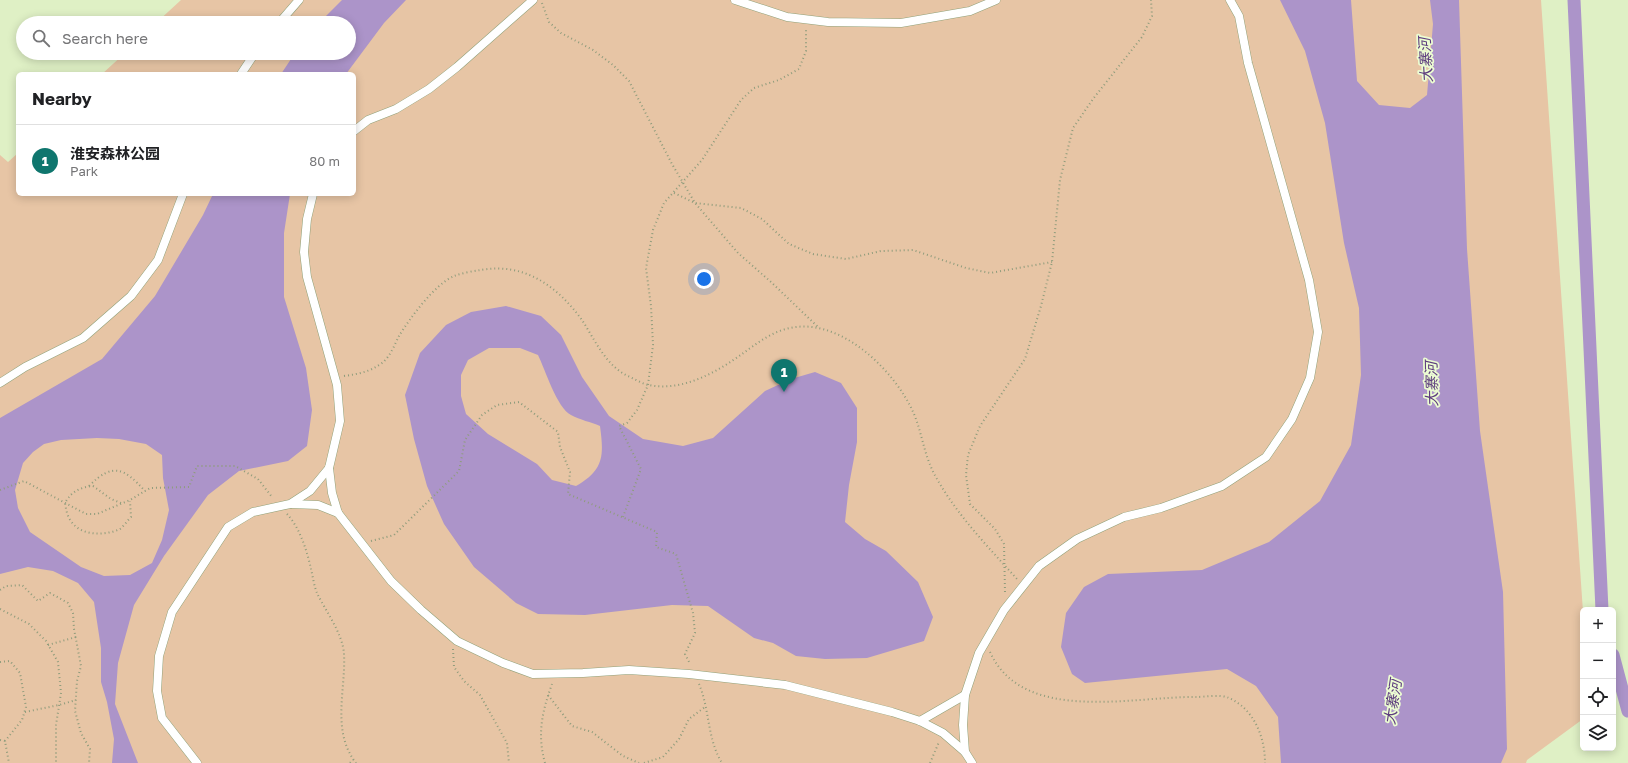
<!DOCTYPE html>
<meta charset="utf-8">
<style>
:root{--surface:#fff;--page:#f2f2f2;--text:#202124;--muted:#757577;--line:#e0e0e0;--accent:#0f766e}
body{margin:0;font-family:"Golos Text","Noto Sans SC",sans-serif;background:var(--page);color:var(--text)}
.controls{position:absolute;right:12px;bottom:12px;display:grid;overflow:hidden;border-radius:6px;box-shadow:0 2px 10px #0003}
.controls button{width:36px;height:36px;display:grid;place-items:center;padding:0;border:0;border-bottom:1px solid var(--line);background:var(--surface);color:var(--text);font:20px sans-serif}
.you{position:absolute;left:704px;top:279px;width:14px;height:14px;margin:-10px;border:3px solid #fff;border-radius:50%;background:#1a73e8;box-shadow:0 0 0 6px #1a73e833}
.badge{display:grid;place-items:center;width:26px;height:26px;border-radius:50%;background:var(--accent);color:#fff;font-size:13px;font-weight:700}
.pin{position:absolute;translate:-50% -33px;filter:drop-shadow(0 1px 2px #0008)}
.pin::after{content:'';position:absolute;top:21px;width:14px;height:12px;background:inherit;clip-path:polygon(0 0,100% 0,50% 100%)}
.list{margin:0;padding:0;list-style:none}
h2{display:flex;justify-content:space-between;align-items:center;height:52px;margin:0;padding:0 16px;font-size:17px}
h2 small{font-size:13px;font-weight:400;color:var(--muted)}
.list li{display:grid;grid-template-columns:26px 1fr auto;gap:12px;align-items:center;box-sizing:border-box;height:72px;padding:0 16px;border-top:1px solid var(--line)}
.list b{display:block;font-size:15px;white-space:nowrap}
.list p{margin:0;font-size:13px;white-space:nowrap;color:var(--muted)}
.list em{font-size:13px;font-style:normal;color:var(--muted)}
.icon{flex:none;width:22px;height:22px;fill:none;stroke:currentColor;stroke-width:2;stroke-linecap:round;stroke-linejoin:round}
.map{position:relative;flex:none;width:1628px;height:763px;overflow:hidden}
.search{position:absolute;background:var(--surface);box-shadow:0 2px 10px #0003;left:16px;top:16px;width:340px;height:44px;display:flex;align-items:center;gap:10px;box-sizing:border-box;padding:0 14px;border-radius:22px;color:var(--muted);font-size:15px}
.panel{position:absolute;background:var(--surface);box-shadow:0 2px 10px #0003;left:16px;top:72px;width:340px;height:124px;border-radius:6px}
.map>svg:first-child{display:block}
.green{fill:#e7c5a5}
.water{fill:#ac94c9;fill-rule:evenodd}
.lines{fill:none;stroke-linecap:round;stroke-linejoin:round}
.canal{stroke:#ac94c9;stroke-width:13}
.pedestrian-casing{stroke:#91a179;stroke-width:9}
.path{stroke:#8f9c7c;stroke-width:2;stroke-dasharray:1 3;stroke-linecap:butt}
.pedestrian{stroke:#fff;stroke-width:8}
.labels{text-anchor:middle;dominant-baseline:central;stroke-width:3.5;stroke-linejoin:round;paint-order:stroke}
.water-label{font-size:15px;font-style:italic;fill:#5d3c7e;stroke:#ecfdd2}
</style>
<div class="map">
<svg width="1628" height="763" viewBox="0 0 1628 763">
<rect width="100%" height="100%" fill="#dff0c5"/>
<polygon class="green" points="181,0 1541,0 1583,612 1583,719 1527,760 1526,763 0,763 0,155 8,162 18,153 18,194 354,194 354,74 102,74 125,53 349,53 349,23 156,23"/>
<g class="water">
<polygon points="342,0 406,0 384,23 346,74 281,74 295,53 349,53 349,23 319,23"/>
<polygon points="1280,0 1351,0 1357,81 1379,105 1410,108 1427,95 1433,24 1430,0 1459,0 1467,249 1480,431 1503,592 1507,749 1501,763 1281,763 1278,717 1256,686 1227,669 1085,683 1072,674 1061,647 1066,613 1084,587 1108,574 1202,570 1269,542 1320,501 1351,445 1361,375 1359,308 1344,243 1325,123 1305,51"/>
<path d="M213,194H290L284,233V297L306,368L312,410L307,446L288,461L239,471L208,495L164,556L134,605L118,663L115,704L138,763H112L114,739L107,702L101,682V648L94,602L78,583L53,571L28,567L0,574V418L102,359L155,296L203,215ZM97,438L119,439L146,444L162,455L163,478L169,510L162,540L152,563L130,575L104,576L81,567L30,532L18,508L15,490L23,463L33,452L44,444L61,440Z"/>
<path d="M506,306L541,316L561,335L582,377L609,416L643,439L683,446L713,438L765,391L791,379L815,372L841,383L857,408V442L849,485L845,522L865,539L886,551L918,582L933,617L924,641L867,658L825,659L796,656L773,643L754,638L708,606L672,605L585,615L538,614L516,603L474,567L444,524L427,486L414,439L405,395L420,353L446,325L471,312ZM489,348H520L538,355C545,369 557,408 571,415C580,420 591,422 600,426C604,456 604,470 576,486L552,480L537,464L488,434L466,414L461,396V375L468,360Z"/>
</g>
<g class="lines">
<g class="canal">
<polyline points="1574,0 1602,610"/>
<polyline points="1613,655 1628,711"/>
</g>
<g class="pedestrian-casing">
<g id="pedestrian">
<polyline points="735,0 787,17 828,22 901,23 970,11 996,0"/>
<polyline points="279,23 299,0"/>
<polyline points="241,74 255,53"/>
<polyline points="354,131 368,120 396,109 429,89 457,67 533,0"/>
<polyline points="0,383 25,367 83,338 131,296 158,260 183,194"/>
<polyline points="329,468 332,493 338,513 391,581 421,610 457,641 503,663 533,674 583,673 629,670 689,674 785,685 892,712 920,721 943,733 965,752"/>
<polyline points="291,504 318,505 338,513"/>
<polyline points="920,721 965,695"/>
<polyline points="197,763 162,718 157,691 159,656 172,612 228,527 253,512 290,504 310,491 329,468 340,421 337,385 307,277 304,252 307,219 313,194"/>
<polyline points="972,763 965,752 963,725 965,695 979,653 1004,610 1039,566 1077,539 1124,517 1161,508 1222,486 1266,457 1292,419 1310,378 1318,332 1309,280 1248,63 1239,16 1230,0"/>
</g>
</g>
<g class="path">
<polyline points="542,3 549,22 561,33 593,50 613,65 629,81 672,164 695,203 738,253 771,282 818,327"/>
<polyline points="674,193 695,203 741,208 762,219 789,244 813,254 846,259 881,251 913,250 966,268 990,273 1052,262"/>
<path d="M344,376C358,374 370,372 382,363C390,357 395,344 399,336C410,318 435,284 454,276C462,273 473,271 481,270C525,262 558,287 582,320C595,340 606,366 628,376C635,379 642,384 649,385C682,392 717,372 742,354C756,344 770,333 786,329C838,314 895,370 914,414C923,436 924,457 937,479C958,516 989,548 1017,579"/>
<path d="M89,486C113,462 124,468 145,491"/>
<polyline points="0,490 24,481 86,514 97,514 130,500 150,488 189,487 197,466 235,466 258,479 272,497"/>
<path d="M121,503L111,499L93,486C80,487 71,492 65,503C66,509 67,516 71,521C80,536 105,536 120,529C124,526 127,521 131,517L130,501"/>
<path d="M287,514C300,528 307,551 311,569C313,577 314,586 317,593C325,610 343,634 344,654C346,690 331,731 356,763"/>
<polyline points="623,517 641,469 619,426 627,423 637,410 648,385 653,345 651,306 646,268 653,230 664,203 702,160 741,100 754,88 779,80 799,69 806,51 806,28"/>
<polyline points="371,541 394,535 459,471 465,440 482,415 497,405 519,402 558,432 560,447 570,472 568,494 657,532 656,547 676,554 693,613 695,633 685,654 690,664"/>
<polyline points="0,590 6,586 22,585 38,601 50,593 68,603 73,613 74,629 81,666 77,681 75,711 81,733 90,749 89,763"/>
<polyline points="1005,592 1004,544 995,529 970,504 966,475 968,455 980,426 1025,359 1041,306 1052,262 1060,180 1073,128 1093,99 1142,37 1152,16 1151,0"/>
<polyline points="0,609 29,624 46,641 58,662 61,693 56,725 56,763"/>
<polyline points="48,645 76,637"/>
<polyline points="453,649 454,667 464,681 480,695 507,743 509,763"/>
<path d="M990,652C1023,725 1134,696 1196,697C1205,697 1221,694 1229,698C1254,709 1265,737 1265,763"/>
<polyline points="0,662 10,661 20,673 26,707 22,720 5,741"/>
<path d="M699,684C710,710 707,739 722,763"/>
<polyline points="548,695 572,726 592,732 623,756 639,763"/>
<polyline points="25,712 59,705 76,700"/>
<polyline points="0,740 5,741 9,763"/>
<polyline points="350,763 353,760"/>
<path d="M545,763C537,734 542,712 552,684"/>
<polyline points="644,763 663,757 679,739 689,719 705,707"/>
<polyline points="930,763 939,742"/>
</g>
<use href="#pedestrian" class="pedestrian"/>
</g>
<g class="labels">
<g class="water-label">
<text transform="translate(1425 60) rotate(-93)">大寨河</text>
<text transform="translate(1431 384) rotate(-91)">大寨河</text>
<text transform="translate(1392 702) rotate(-81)">大寨河</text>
</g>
</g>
</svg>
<div class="controls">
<button>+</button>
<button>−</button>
<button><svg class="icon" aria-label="locate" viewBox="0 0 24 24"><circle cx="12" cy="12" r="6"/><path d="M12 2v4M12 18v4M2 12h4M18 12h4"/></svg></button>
<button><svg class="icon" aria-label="layers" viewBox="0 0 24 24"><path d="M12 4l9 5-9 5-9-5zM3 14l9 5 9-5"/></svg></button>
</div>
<div class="you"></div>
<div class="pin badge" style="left:784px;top:392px">1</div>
<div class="search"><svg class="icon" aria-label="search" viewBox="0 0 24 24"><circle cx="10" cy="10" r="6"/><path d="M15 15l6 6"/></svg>Search here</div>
<section class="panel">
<h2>Nearby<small></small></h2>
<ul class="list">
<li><span class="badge">1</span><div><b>淮安森林公园</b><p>Park</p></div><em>80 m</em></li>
</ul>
</section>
</div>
